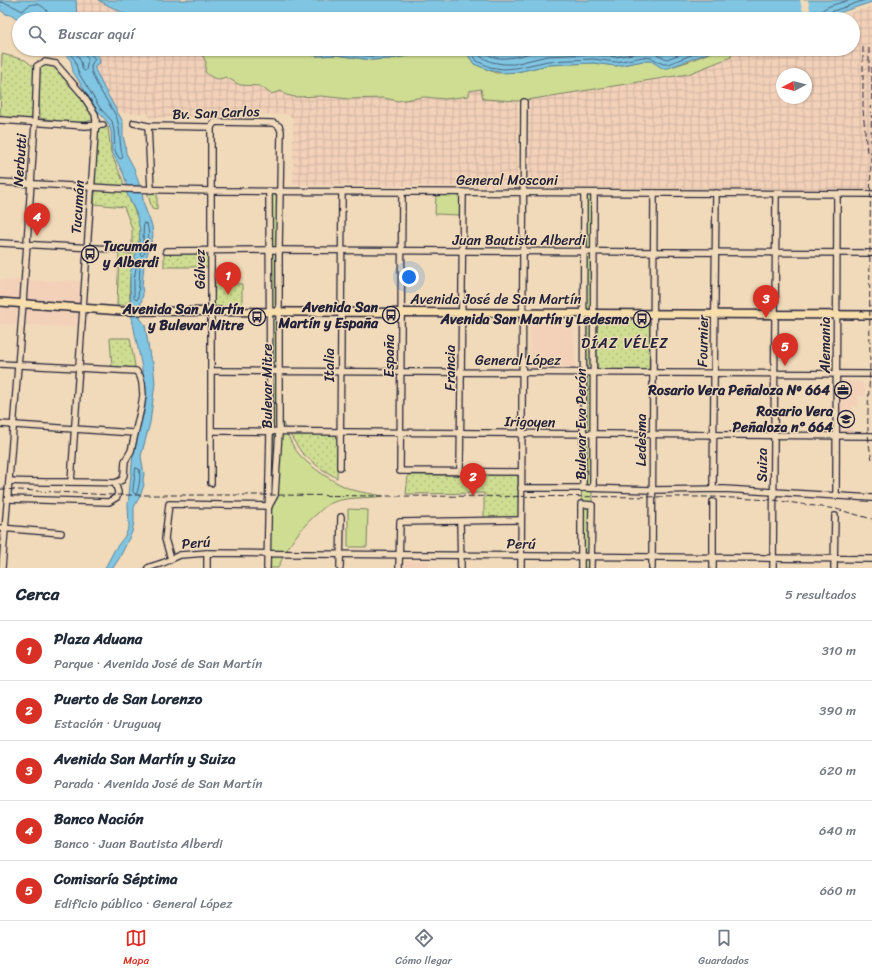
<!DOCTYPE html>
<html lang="es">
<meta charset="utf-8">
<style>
:root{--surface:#fff;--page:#f2f2f3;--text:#1f2937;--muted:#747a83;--line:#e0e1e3;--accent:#d93025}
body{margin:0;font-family:Sriracha,sans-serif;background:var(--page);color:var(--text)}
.compass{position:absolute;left:776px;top:68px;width:36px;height:36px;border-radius:50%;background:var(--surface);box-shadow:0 1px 3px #0004;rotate:263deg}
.you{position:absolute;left:409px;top:277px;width:14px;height:14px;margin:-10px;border:3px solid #fff;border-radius:50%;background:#1a73e8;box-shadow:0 0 0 6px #1a73e833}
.badge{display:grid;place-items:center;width:26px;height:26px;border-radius:50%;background:var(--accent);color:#fff;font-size:13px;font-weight:700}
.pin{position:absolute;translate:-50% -33px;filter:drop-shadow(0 1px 2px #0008)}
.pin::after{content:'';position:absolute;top:21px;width:14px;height:12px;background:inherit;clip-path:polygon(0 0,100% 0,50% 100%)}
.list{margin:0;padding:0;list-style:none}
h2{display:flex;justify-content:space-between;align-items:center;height:52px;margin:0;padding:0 16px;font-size:17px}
h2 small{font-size:13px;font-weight:400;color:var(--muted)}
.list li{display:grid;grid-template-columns:26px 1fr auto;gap:12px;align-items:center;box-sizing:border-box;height:60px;padding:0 16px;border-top:1px solid var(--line)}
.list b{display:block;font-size:15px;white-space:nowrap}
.list p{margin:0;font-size:13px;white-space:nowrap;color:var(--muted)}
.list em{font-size:13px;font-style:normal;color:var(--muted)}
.icon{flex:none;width:22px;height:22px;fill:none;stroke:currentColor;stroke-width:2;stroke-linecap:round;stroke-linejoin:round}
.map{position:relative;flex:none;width:872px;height:568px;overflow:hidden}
.search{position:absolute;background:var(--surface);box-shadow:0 1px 3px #0004;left:12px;right:12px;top:12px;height:44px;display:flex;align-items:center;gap:10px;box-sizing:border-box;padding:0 14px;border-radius:22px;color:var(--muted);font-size:15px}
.sheet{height:352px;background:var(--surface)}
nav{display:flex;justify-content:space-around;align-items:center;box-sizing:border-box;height:56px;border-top:1px solid var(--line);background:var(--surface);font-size:11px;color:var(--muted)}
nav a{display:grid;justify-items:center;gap:2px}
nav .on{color:var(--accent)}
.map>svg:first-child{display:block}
.built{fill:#f3d1b9}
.industrial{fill:url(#industrial-grid);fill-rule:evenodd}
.grass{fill:#cedd91;stroke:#788066}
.park{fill:url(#park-dots);stroke:#788066}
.water{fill:#80c5e1;stroke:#5a849f}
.pier{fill:#f1dab9}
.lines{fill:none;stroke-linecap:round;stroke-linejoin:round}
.shore{stroke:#48637d;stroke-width:1}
.minor-casing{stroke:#22223b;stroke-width:8}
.major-casing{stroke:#22223b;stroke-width:10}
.minor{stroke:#f1dab9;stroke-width:5.5}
.major{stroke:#f8deab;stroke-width:7}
.rail{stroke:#22223b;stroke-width:1;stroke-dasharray:6 3;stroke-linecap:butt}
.labels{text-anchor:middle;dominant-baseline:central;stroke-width:3;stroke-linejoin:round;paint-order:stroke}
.street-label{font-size:14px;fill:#22223b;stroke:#f1dab9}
.poi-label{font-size:14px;font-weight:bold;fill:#22223b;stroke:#f1dab9;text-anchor:end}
.neighbourhood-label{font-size:15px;letter-spacing:1px;fill:#22223b;stroke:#f1dab9}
</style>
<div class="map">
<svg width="872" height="568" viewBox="0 0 872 568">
<defs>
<pattern id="industrial-grid" width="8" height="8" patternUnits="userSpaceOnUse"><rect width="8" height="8" fill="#f3d1b9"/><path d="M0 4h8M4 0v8" fill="none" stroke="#d0b3a0"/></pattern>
<pattern id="park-dots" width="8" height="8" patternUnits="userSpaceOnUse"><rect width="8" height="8" fill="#cedd91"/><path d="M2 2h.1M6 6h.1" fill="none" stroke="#b1bd7e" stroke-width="1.8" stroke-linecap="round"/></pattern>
</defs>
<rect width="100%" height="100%" fill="#f1dab9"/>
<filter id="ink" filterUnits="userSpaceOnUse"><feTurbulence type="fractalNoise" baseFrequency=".025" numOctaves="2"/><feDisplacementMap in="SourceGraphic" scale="8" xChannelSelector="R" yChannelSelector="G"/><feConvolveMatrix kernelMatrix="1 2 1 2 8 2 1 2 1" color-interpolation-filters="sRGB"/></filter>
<g filter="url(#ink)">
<g class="built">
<polygon points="0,280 85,281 82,327 0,324"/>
<polygon points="530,321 574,321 575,369 530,369"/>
<polygon points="840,381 863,382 863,387 865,387 865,396 858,396 858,406 852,406 852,432 839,432"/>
<rect x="404" y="561" width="25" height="7"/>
</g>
<g class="industrial">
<polygon points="76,0 98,0 134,19 77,19"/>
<path d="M872,6V190L528,187L527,100L688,74L751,49H853V19H831ZM782,74H806V98H782Z"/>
<polygon points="90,49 190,49 203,55 206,62 205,72 226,77 231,81 240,85 260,86 271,94 281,91 286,95 321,96 349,99 384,98 398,101 424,97 445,99 469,96 469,91 482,89 484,99 518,101 517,187 293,185 293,118 286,114 149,118 148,113 132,114 118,112 104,88 95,68 95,52"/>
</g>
<g class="grass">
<path d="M190,49H294L317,56L337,55L371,60L389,59L438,51L462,49L466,52L474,64L496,73L517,72L548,65L593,63L616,66L643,61H651L668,68L690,61L716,50L732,49L731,57L688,74L527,100L518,101L483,99L481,89L469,91V96L445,99L424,97L398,101L384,98L349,99L321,96L295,97L286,95L281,91L271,94L260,86L240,85L226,77C216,81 212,78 205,72L206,62L203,56Z"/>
<path d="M269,192H281L282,420C286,431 290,443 298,453C309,467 336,484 353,490C363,493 374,494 383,496C366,499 345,496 329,504C325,506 322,509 319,512C301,527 287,546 278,568H267Z"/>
<polygon points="584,193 594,193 593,488 592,493 591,568 581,568"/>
<polygon points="436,195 460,195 460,215 435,214"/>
<polygon points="348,509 368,510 367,547 348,547"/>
</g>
<g class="park">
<polygon points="2,54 25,60 34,67 33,120 0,118"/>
<path d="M46,63L56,64L69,80L93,113L94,119C83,126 53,120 40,118L38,67Z"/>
<polygon points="97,127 108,127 111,153 123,181 123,186 95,185"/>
<path d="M98,189L126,190C130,203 138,215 140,228C141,244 134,259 131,274C128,283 130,295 130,305H117L119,252L132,248V228L124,207L94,204L95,193Z"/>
<polygon points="147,191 157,192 157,210 152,209"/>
<rect x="164" y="252" width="46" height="15"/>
<polygon points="215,283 242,284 242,307 214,307"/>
<polygon points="597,319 650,320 649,370 597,370"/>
<polygon points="110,338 130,338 135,366 134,369 112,368"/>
<polygon points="338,434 337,478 320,468 302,453 290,435"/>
<polygon points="408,475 518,475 519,517 484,518 484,493 406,494"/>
</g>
<g class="water">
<polygon points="0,0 76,0 77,19 42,19 38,15 36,15 34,13 27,19 19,19 19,23 14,16 6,14 0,10"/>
<polygon points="98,0 872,0 872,2 820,19 134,19"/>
<path d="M61,49C74,49 99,44 100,63L95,65V69L104,88L123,122V136L125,144L126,153L134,168L142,193L144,205L152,226L153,236L144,265L142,286L143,295L141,303L140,318L145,325L150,357L153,363L155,383L150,423L141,456L144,474L143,480L144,485L140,496L134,507V522L132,532L120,557L113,568H105L115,549L125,536L129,527L128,505L133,454L145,406L146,396L142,368L132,319L130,287V274L139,243L140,230L136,213L127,194L126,182L123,173L112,152L111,131L108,123L97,110L73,72L71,61Z"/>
<polygon points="294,49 452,49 389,59 371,60 337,55 317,56"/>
<polygon points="460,49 718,49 668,68 662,68 651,61 643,61 616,66 593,63 548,65 517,72 503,73 489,70 474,64 466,52"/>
</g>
<polygon class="pier" points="800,0 808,0 812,19 805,19"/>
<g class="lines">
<g class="shore">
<path d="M0,2C5,2 18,8 22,11C25,9 27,6 30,5C40,1 49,10 50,19"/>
<path d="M817,19C818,6 839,4 849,0"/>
<polyline points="822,19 822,16 825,14 865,0"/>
<path d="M66,49L75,60L78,72L100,108L112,121L114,131L115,151L119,158L121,159L123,157C118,143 122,128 115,114C110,105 90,77 91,67C91,64 93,62 95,59L89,52V49"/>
<path d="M72,49C78,56 82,60 82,69L84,71L86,70L88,59L85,54L84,49"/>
<polyline points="308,49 318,52 337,51 371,56 388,55 427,49"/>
<polyline points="469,49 477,61 490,67 503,69 516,68 548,61 593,59 616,62 643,57 652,58 663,64 668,64 707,49"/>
<polyline points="475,49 481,57 492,62 503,64 514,64 547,56 593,54 616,57 643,52 654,53 667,59 694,49"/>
<path d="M482,49C495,66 521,55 538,51C545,50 553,49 560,49"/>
<path d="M144,223L147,224C150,233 149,250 142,256L140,254L143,241Z"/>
<polygon points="138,266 140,268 138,299 136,300 134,298 134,280 136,268"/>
<path d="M136,468L139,469C141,476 139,486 137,493L135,494L133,492Z"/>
</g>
<g class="minor-casing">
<g id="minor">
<polyline points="0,120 85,126 103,125"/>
<polyline points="134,123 148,126 211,127"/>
<polyline points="148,126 151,190"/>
<polyline points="211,127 215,122 273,123 279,126 281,131 279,250 279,432 275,495 269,506"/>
<polyline points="211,127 211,483"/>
<polyline points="0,182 126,189 212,191 872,194"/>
<polyline points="402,192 400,471 521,472"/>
<polyline points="0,243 131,250"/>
<polyline points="166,251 270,250 872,253"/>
<path d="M0,364L136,371L140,376L142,383L143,395L141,408L131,451L125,461L124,475L122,480L115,483C80,481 45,483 10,481"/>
<polyline points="212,371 872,374"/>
<polyline points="0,424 134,433"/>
<polyline points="212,431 872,436"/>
<polyline points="340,467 342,192"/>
<polyline points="460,472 463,192"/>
<polyline points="521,488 583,488 652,490 724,489 872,498"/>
<polyline points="583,488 584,193"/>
<polyline points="593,488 594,193"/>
<polyline points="713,489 716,193"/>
<polyline points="836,496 837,194"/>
<polyline points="8,499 109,502 117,497 118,492 115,483"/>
<polyline points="460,522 461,568"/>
<polyline points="0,528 61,533"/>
<polyline points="171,559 180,555 207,553 872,559"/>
<polyline points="2,568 23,303 35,123 37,66 45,62 56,64 82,94 95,114 96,120 71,482"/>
<path d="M148,568C156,564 164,564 171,559L165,539L169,504L269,506"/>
<polyline points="207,568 207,553"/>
<polyline points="267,568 270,432 269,192"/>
<polyline points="340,568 341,517"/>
<polyline points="399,568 400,522 521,520"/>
<polyline points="521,568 524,102"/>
<polyline points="581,568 581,504 592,505 591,568"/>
<polyline points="652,568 654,193"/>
<polyline points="713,568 713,502"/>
<polyline points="773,568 776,194"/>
<polyline points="834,568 835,516"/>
</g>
</g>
<g class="major-casing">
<polyline id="major" points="0,302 121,311 872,315"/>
</g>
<use href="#minor" class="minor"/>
<use href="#major" class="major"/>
<g class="rail">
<polyline points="863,47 863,110 867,153"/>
<path d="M872,67C871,165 869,264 870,362C870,392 864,430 872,459"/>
<polyline points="869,72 869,46"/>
<polyline points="0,489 112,495 275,495 383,496 713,497 773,500 836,509 872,519"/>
</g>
</g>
</g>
<defs>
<g id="bus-ring" transform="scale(0.9)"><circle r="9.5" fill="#f1dab9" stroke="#22223b" stroke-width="1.5"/><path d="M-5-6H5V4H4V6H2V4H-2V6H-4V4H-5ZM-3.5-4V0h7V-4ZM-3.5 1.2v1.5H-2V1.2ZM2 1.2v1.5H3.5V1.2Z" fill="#22223b"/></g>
<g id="office-ring" transform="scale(0.9)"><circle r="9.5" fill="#f1dab9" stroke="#22223b" stroke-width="1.5"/><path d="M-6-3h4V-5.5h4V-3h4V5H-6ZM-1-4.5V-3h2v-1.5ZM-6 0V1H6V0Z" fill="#22223b"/></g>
<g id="school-ring" transform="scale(0.9)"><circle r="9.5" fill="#f1dab9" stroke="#22223b" stroke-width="1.5"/><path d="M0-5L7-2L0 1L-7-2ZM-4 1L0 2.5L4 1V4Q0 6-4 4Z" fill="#22223b"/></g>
</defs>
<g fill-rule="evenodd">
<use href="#bus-ring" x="90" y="254"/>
<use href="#bus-ring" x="391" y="315"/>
<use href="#bus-ring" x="257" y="317"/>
<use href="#bus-ring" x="642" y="319"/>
<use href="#office-ring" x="843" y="390"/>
<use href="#school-ring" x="846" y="419"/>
</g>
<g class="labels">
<g class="street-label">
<text transform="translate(216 113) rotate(-2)">Bv. San Carlos</text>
<text transform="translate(20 160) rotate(-86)">Nerbutti</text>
<text x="507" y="180">General Mosconi</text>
<text transform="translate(78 207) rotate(-86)">Tucumán</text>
<text x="519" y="240">Juan Bautista Alberdi</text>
<text transform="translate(200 269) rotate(-90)">Gálvez</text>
<text x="496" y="299">Avenida José de San Martín</text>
<text transform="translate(703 341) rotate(-89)">Fournier</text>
<text transform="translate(825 345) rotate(-90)">Alemania</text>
<text transform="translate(389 356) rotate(-90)">España</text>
<text x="518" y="360">General López</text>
<text transform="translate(329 365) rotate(-90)">Italia</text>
<text transform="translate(450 368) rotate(-90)">Francia</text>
<text transform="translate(267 386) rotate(-90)">Bulevar Mitre</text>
<text transform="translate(530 422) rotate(1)">Irigoyen</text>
<text transform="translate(581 424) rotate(-90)">Bulevar Eva Perón</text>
<text transform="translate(641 440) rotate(-90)">Ledesma</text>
<text transform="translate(762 465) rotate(-90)">Suiza</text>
<text transform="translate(196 543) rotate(-5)">Perú</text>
<text transform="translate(521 544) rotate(1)">Perú</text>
</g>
<g class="poi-label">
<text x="103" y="246" text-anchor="start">Tucumán<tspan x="103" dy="16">y Alberdi</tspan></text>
<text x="378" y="307">Avenida San<tspan x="378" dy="16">Martín y España</tspan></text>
<text x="244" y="309">Avenida San Martín<tspan x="244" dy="16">y Bulevar Mitre</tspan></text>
<text x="629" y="319">Avenida San Martín y Ledesma</text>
<text x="830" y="390">Rosario Vera Peñaloza Nº 664</text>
<text x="833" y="411">Rosario Vera<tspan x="833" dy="16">Peñaloza n° 664</tspan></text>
</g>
<g class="neighbourhood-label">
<text x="625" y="343">DÍAZ VÉLEZ</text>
</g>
</g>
</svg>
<svg class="compass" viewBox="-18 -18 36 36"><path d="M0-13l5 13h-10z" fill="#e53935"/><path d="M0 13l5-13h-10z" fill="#747a83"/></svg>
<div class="you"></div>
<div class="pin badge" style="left:228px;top:295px">1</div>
<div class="pin badge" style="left:473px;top:496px">2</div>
<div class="pin badge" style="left:766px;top:318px">3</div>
<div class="pin badge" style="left:37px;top:236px">4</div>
<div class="pin badge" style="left:785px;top:366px">5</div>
<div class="search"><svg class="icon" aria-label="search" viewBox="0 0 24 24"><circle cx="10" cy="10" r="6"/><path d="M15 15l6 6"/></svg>Buscar aquí</div>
</div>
<section class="sheet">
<h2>Cerca<small>5 resultados</small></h2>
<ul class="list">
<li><span class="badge">1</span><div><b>Plaza Aduana</b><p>Parque · Avenida José de San Martín</p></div><em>310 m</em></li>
<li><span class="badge">2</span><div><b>Puerto de San Lorenzo</b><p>Estación · Uruguay</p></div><em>390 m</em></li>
<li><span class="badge">3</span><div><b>Avenida San Martín y Suiza</b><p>Parada · Avenida José de San Martín</p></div><em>620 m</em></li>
<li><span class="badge">4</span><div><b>Banco Nación</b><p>Banco · Juan Bautista Alberdi</p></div><em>640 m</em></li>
<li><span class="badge">5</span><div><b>Comisaría Séptima</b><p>Edificio público · General López</p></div><em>660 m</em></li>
</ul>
</section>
<nav>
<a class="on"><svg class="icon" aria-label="map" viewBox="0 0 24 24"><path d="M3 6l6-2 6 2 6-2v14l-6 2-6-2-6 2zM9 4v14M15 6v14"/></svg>Mapa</a>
<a><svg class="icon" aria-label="directions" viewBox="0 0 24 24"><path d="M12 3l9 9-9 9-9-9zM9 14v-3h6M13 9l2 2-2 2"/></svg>Cómo llegar</a>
<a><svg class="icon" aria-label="saved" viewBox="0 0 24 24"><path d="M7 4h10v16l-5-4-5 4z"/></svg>Guardados</a>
</nav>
